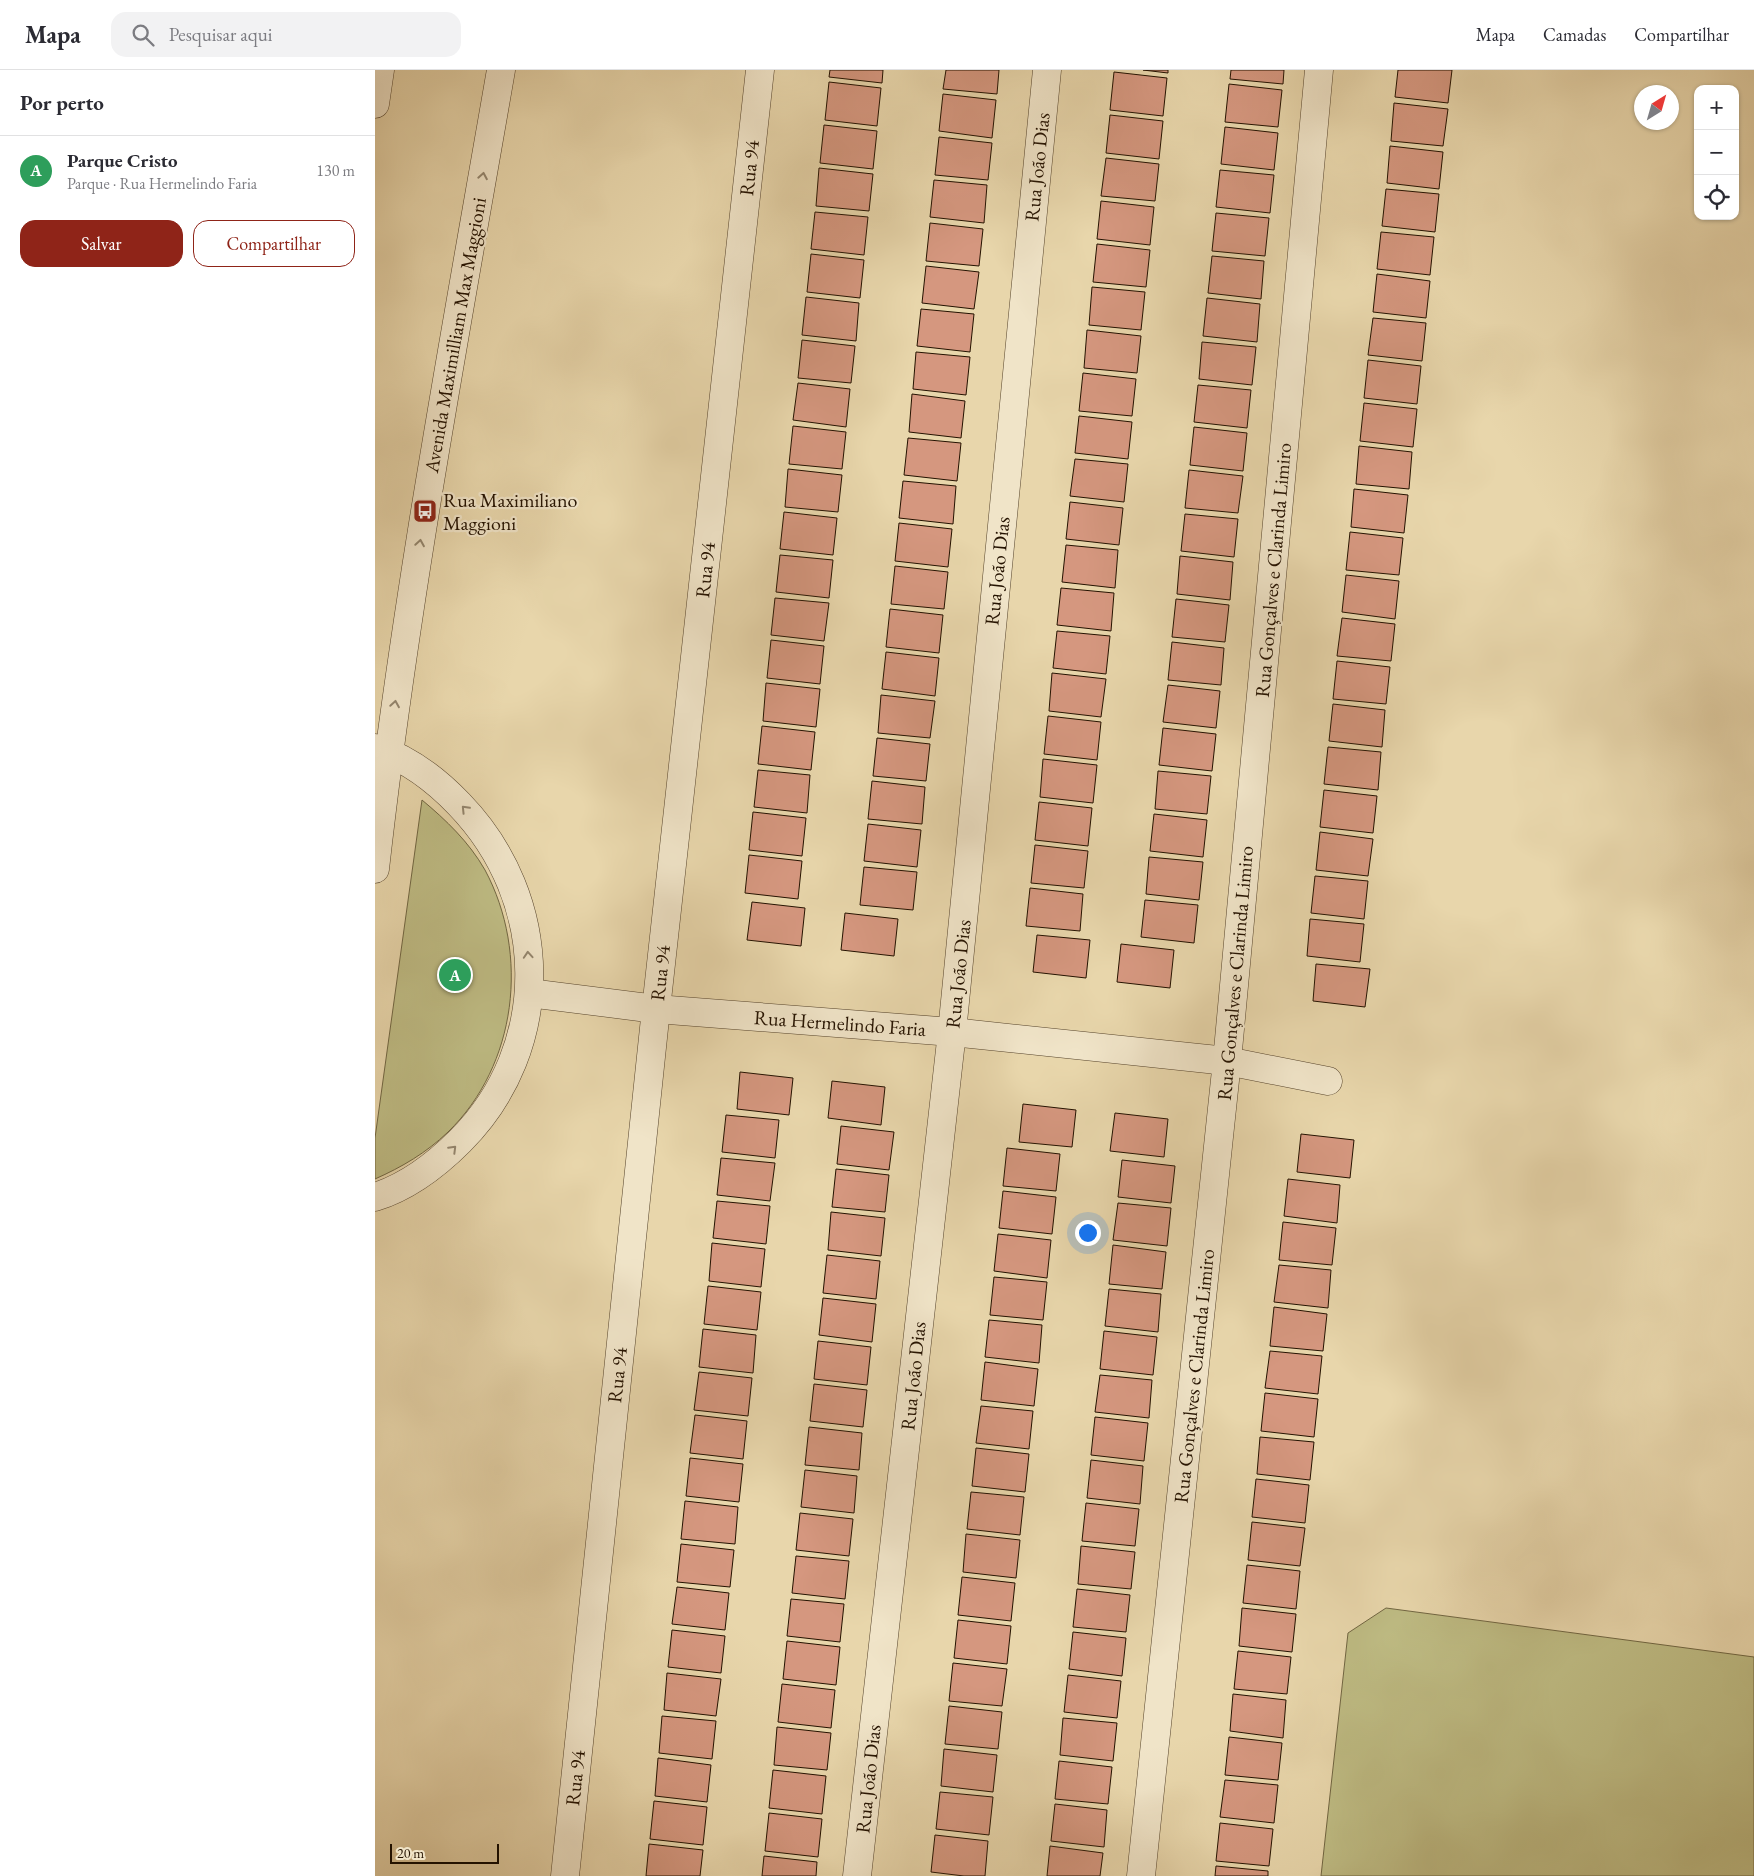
<!DOCTYPE html>
<html lang="pt">
<meta charset="utf-8">
<style>
:root{--surface:#fff;--page:#f2f2f3;--text:#2b2b33;--muted:#7c7c81;--line:#e1e1e2;--accent:#8f2418}
body{margin:0;font-family:"EB Garamond",serif;background:var(--page);color:var(--text)}
.controls{position:absolute;right:15px;top:15px;display:grid;overflow:hidden;border-radius:10px;box-shadow:0 1px 4px #0004}
.controls button{width:45px;height:45px;display:grid;place-items:center;padding:0;border:0;border-bottom:1px solid var(--line);background:var(--surface);color:var(--text);font:25px sans-serif}
.compass{position:absolute;left:1259px;top:15px;width:45px;height:45px;border-radius:50%;background:var(--surface);box-shadow:0 1px 4px #0004;rotate:37deg}
.scale{position:absolute;left:15px;bottom:12px;width:109px;box-sizing:border-box;padding-left:5px;border:2px solid #241200;border-top:0;font-size:14px;line-height:18px;white-space:nowrap;color:#241200;-webkit-text-stroke:4px #f0e4c8;paint-order:stroke}
.you{position:absolute;left:712px;top:1162px;width:18px;height:18px;margin:-12px;border:4px solid #fff;border-radius:50%;background:#1a73e8;box-shadow:0 0 0 8px #1a73e833}
.badge{display:grid;place-items:center;width:32px;height:32px;border-radius:50%;background:var(--accent);color:#fff;font-size:16px;font-weight:700}
.pin{position:absolute;translate:-50% -50%;border:2px solid #fff;box-shadow:0 1px 5px #0006}
.list{margin:0;padding:0;list-style:none}
h2{display:flex;justify-content:space-between;align-items:center;height:65px;margin:0;padding:0 20px;font-size:21px}
h2 small{font-size:16px;font-weight:400;color:var(--muted)}
.list li{display:grid;grid-template-columns:32px 1fr auto;gap:15px;align-items:center;box-sizing:border-box;height:70px;padding:0 20px;border-top:1px solid var(--line)}
.list b{display:block;font-size:19px;white-space:nowrap}
.list p{margin:0;font-size:16px;white-space:nowrap;color:var(--muted)}
.list em{font-size:16px;font-style:normal;color:var(--muted)}
.actions{display:flex;gap:10px;padding:15px 20px}
.actions a{flex:1;padding:11px 0;border:1px solid var(--accent);border-radius:15px;text-align:center;font-size:18px;color:var(--accent)}
.actions .main{background:var(--accent);color:#fff}
.icon{flex:none;width:28px;height:28px;fill:none;stroke:currentColor;stroke-width:2;stroke-linecap:round;stroke-linejoin:round}
.map{position:relative;flex:none;width:1379px;height:1806px;overflow:hidden}
header{display:flex;align-items:center;gap:30px;box-sizing:border-box;height:70px;padding:0 25px;background:var(--surface);border-bottom:1px solid var(--line)}
header strong{font-size:24px}
nav{display:flex;gap:28px;margin-inline-start:auto;font-size:18px}
.search{width:350px;height:45px;background:var(--page);display:flex;align-items:center;gap:12px;box-sizing:border-box;padding:0 18px;border-radius:15px;color:var(--muted);font-size:19px}
main{display:flex}
aside{flex:1;background:var(--surface)}
.map>svg:first-child{display:block}
.green{fill:#bebb83;stroke:#716642}
.building{fill:#d5977f;stroke:#241200}
.lines{fill:none;stroke-linecap:round;stroke-linejoin:round}
.minor-casing{stroke:#55432b;stroke-width:29}
.minor{stroke:#f0e4c8;stroke-width:28}
.oneway{stroke:#94866e}
.labels{text-anchor:middle;dominant-baseline:central;stroke-width:4.5;stroke-linejoin:round;paint-order:stroke}
.street-label{font-size:20px;fill:#241200;stroke:#f0e4c8}
.poi-label{font-size:20px;fill:#241200;stroke:#f0e4c8;text-anchor:start}
</style>
<header>
<strong>Mapa</strong>
<div class="search"><svg class="icon" aria-label="search" viewBox="0 0 24 24"><circle cx="10" cy="10" r="6"/><path d="M15 15l6 6"/></svg>Pesquisar aqui</div>
<nav><a>Mapa</a><a>Camadas</a><a>Compartilhar</a></nav>
</header>
<main>
<aside>
<h2>Por perto<small></small></h2>
<ul class="list">
<li><span class="badge" style="background:#2e9e5b">A</span><div><b>Parque Cristo</b><p>Parque · Rua Hermelindo Faria</p></div><em>130 m</em></li>
</ul>
<div class="actions"><a class="main">Salvar</a><a>Compartilhar</a></div>
</aside>
<div class="map">
<svg width="1379" height="1806" viewBox="0 0 1379 1806">
<rect width="100%" height="100%" fill="#e8d6ab"/>
<filter id="stains"><feTurbulence type="fractalNoise" baseFrequency=".004" numOctaves="4"/><feColorMatrix values="0 0 0 0 .2 0 0 0 0 .09 0 0 0 0 .02 0 0 0 .5 -.17"/></filter>
<radialGradient id="worn" r=".72"><stop offset=".6" stop-color="#630" stop-opacity="0"/><stop offset="1" stop-color="#630" stop-opacity=".3"/></radialGradient>
<g class="green">
<path d="M47,730C71,750 94,772 110,800C155,884 142,995 73,1062C51,1083 27,1097 0,1109V1068Z"/>
<polygon points="1011,1538 1379,1587 1379,1806 946,1806 973,1563"/>
</g>
<g class="building">
<polygon points="455,0 508,0 507,13 454,7"/>
<polygon points="571,0 624,0 622,24 568,19"/>
<polygon points="768,0 793,0 793,3"/>
<polygon points="856,0 909,0 908,14 855,9"/>
<polygon points="1023,0 1077,0 1073,33 1020,27"/>
<polygon points="739,2 792,8 788,46 735,40"/>
<polygon points="454,12 506,18 502,56 450,50"/>
<polygon points="854,14 907,20 903,57 850,52"/>
<polygon points="568,24 621,30 617,68 564,61"/>
<polygon points="1019,33 1073,39 1068,76 1016,71"/>
<polygon points="735,45 788,51 784,89 731,83"/>
<polygon points="449,55 502,61 498,99 445,93"/>
<polygon points="850,57 903,63 899,100 846,94"/>
<polygon points="564,67 617,73 613,110 560,105"/>
<polygon points="1015,76 1068,82 1064,119 1012,113"/>
<polygon points="731,88 784,94 780,131 726,126"/>
<polygon points="444,98 498,104 494,141 441,136"/>
<polygon points="845,100 899,105 895,143 841,137"/>
<polygon points="559,110 612,115 609,153 555,147"/>
<polygon points="1011,119 1064,124 1060,162 1007,156"/>
<polygon points="726,131 779,137 775,175 722,169"/>
<polygon points="440,142 493,147 489,185 436,179"/>
<polygon points="841,143 894,148 890,186 837,181"/>
<polygon points="555,153 608,159 604,196 551,191"/>
<polygon points="1006,162 1059,167 1055,205 1002,199"/>
<polygon points="722,174 775,180 771,217 718,212"/>
<polygon points="436,184 489,190 485,228 432,222"/>
<polygon points="837,186 889,191 886,229 833,223"/>
<polygon points="551,196 604,202 599,239 547,233"/>
<polygon points="1002,204 1055,211 1051,248 998,242"/>
<polygon points="717,217 770,222 766,260 714,255"/>
<polygon points="431,227 484,233 481,271 427,265"/>
<polygon points="832,228 885,234 882,272 828,266"/>
<polygon points="546,239 599,244 595,282 542,276"/>
<polygon points="998,248 1051,253 1047,291 993,285"/>
<polygon points="712,260 766,266 762,303 709,298"/>
<polygon points="427,270 480,276 476,313 423,308"/>
<polygon points="827,272 881,277 877,315 824,309"/>
<polygon points="541,282 595,287 591,325 538,319"/>
<polygon points="993,290 1046,296 1042,334 989,328"/>
<polygon points="708,303 761,309 757,346 704,341"/>
<polygon points="423,313 475,319 471,357 418,350"/>
<polygon points="823,315 876,320 872,358 819,352"/>
<polygon points="537,324 590,331 586,368 534,362"/>
<polygon points="989,333 1042,339 1038,377 985,371"/>
<polygon points="704,346 757,352 753,389 700,383"/>
<polygon points="418,356 471,362 467,399 414,394"/>
<polygon points="819,357 872,363 868,401 815,395"/>
<polygon points="533,368 586,373 582,411 529,405"/>
<polygon points="984,376 1037,382 1034,419 981,414"/>
<polygon points="700,389 753,394 749,432 695,426"/>
<polygon points="413,399 467,405 463,442 410,437"/>
<polygon points="814,400 868,406 863,443 810,438"/>
<polygon points="528,411 581,416 578,454 524,448"/>
<polygon points="979,419 1033,425 1029,463 976,457"/>
<polygon points="695,432 748,438 744,475 691,469"/>
<polygon points="409,442 462,448 458,485 405,479"/>
<polygon points="810,444 863,449 859,487 806,481"/>
<polygon points="524,453 577,459 573,497 520,491"/>
<polygon points="975,462 1028,468 1024,505 971,500"/>
<polygon points="691,475 743,480 740,518 687,512"/>
<polygon points="405,485 458,490 454,528 401,522"/>
<polygon points="805,486 858,492 855,530 802,524"/>
<polygon points="520,496 573,502 569,539 516,534"/>
<polygon points="971,505 1024,511 1020,549 967,542"/>
<polygon points="686,518 739,523 736,561 682,555"/>
<polygon points="400,528 454,533 449,571 396,565"/>
<polygon points="801,529 854,535 850,572 797,567"/>
<polygon points="515,539 568,545 564,583 511,577"/>
<polygon points="967,548 1020,554 1016,591 962,586"/>
<polygon points="682,561 735,566 731,604 678,598"/>
<polygon points="396,570 449,576 445,614 392,608"/>
<polygon points="797,572 849,578 846,615 793,610"/>
<polygon points="511,582 564,588 560,626 507,619"/>
<polygon points="962,591 1015,597 1011,634 958,629"/>
<polygon points="677,603 731,609 726,647 674,641"/>
<polygon points="391,613 445,619 441,657 388,651"/>
<polygon points="793,615 845,621 841,658 788,652"/>
<polygon points="506,625 560,631 555,668 503,663"/>
<polygon points="958,634 1010,640 1007,677 954,671"/>
<polygon points="673,646 726,652 722,690 669,684"/>
<polygon points="387,656 440,662 436,700 383,694"/>
<polygon points="788,658 841,664 837,701 784,695"/>
<polygon points="502,668 555,674 551,711 498,706"/>
<polygon points="953,677 1006,682 1003,720 949,714"/>
<polygon points="668,689 722,695 718,733 665,727"/>
<polygon points="383,700 435,705 432,743 379,737"/>
<polygon points="783,701 836,706 832,744 780,739"/>
<polygon points="497,711 550,717 547,754 493,749"/>
<polygon points="949,720 1002,726 998,763 945,757"/>
<polygon points="664,732 717,738 713,776 660,770"/>
<polygon points="378,742 431,748 427,786 374,780"/>
<polygon points="779,744 832,750 828,787 775,781"/>
<polygon points="493,754 546,760 542,797 489,791"/>
<polygon points="945,762 998,769 993,806 941,800"/>
<polygon points="660,775 713,781 709,818 656,813"/>
<polygon points="374,785 427,791 423,829 370,823"/>
<polygon points="774,787 828,792 824,830 771,824"/>
<polygon points="489,797 542,802 538,840 485,835"/>
<polygon points="940,806 993,811 989,849 936,843"/>
<polygon points="655,818 708,824 705,861 651,856"/>
<polygon points="770,830 823,835 819,873 766,867"/>
<polygon points="377,832 430,838 426,876 372,870"/>
<polygon points="470,843 523,849 519,886 466,880"/>
<polygon points="935,849 989,854 985,892 932,886"/>
<polygon points="662,865 715,870 711,908 658,902"/>
<polygon points="746,874 799,880 795,918 742,912"/>
<polygon points="941,894 995,899 990,937 938,931"/>
<polygon points="365,1002 418,1008 414,1045 362,1039"/>
<polygon points="457,1011 510,1017 506,1055 453,1048"/>
<polygon points="648,1034 701,1040 697,1077 644,1072"/>
<polygon points="740,1043 793,1049 789,1087 735,1081"/>
<polygon points="351,1045 404,1050 400,1088 347,1082"/>
<polygon points="466,1056 519,1062 514,1100 462,1094"/>
<polygon points="926,1064 979,1070 975,1108 922,1102"/>
<polygon points="632,1078 685,1084 681,1121 628,1116"/>
<polygon points="346,1088 400,1093 395,1131 342,1125"/>
<polygon points="747,1090 800,1096 796,1133 743,1127"/>
<polygon points="461,1099 514,1105 510,1142 457,1137"/>
<polygon points="913,1109 965,1115 962,1153 909,1146"/>
<polygon points="628,1121 681,1127 677,1164 624,1158"/>
<polygon points="342,1131 395,1136 391,1174 338,1168"/>
<polygon points="743,1133 796,1138 792,1176 738,1170"/>
<polygon points="456,1142 510,1148 506,1186 453,1180"/>
<polygon points="908,1152 961,1158 957,1195 904,1190"/>
<polygon points="623,1164 676,1170 672,1208 619,1201"/>
<polygon points="337,1173 390,1179 386,1217 334,1211"/>
<polygon points="738,1175 791,1182 787,1219 734,1214"/>
<polygon points="452,1185 505,1191 501,1229 448,1223"/>
<polygon points="904,1195 956,1200 953,1238 899,1232"/>
<polygon points="619,1207 672,1212 668,1250 615,1245"/>
<polygon points="333,1216 386,1222 382,1260 329,1254"/>
<polygon points="734,1219 786,1224 783,1262 730,1256"/>
<polygon points="448,1228 501,1234 497,1272 444,1265"/>
<polygon points="899,1237 952,1244 948,1281 895,1276"/>
<polygon points="614,1250 667,1255 664,1293 610,1287"/>
<polygon points="328,1259 381,1265 378,1303 324,1297"/>
<polygon points="729,1261 782,1267 778,1305 725,1299"/>
<polygon points="443,1271 496,1277 492,1315 439,1309"/>
<polygon points="895,1281 947,1286 943,1324 890,1318"/>
<polygon points="610,1292 663,1299 659,1336 606,1330"/>
<polygon points="324,1302 377,1308 373,1346 319,1340"/>
<polygon points="725,1305 777,1310 774,1348 720,1342"/>
<polygon points="439,1314 492,1320 488,1357 435,1351"/>
<polygon points="890,1323 943,1329 939,1367 886,1361"/>
<polygon points="606,1336 658,1341 654,1379 601,1373"/>
<polygon points="320,1345 372,1351 368,1389 315,1383"/>
<polygon points="720,1347 773,1353 769,1391 716,1385"/>
<polygon points="434,1357 487,1363 484,1400 430,1395"/>
<polygon points="885,1367 939,1372 935,1410 882,1404"/>
<polygon points="601,1378 654,1384 650,1422 597,1416"/>
<polygon points="315,1388 368,1394 364,1432 311,1426"/>
<polygon points="716,1390 768,1396 765,1434 712,1428"/>
<polygon points="430,1400 482,1406 479,1443 426,1437"/>
<polygon points="881,1409 934,1415 930,1453 877,1447"/>
<polygon points="596,1422 649,1427 645,1465 592,1459"/>
<polygon points="310,1431 363,1437 360,1474 306,1469"/>
<polygon points="711,1433 764,1439 760,1476 707,1471"/>
<polygon points="425,1443 478,1449 474,1486 421,1480"/>
<polygon points="877,1452 930,1458 925,1496 873,1490"/>
<polygon points="591,1464 645,1470 641,1508 588,1502"/>
<polygon points="306,1474 359,1480 355,1517 302,1512"/>
<polygon points="706,1476 760,1482 756,1519 703,1514"/>
<polygon points="421,1486 474,1491 470,1529 417,1523"/>
<polygon points="872,1495 925,1501 921,1539 868,1533"/>
<polygon points="587,1507 640,1513 636,1551 583,1545"/>
<polygon points="302,1517 354,1523 350,1560 297,1554"/>
<polygon points="702,1519 755,1525 751,1562 698,1557"/>
<polygon points="416,1529 469,1534 465,1572 412,1566"/>
<polygon points="867,1538 921,1544 917,1582 864,1576"/>
<polygon points="583,1550 636,1556 632,1594 579,1588"/>
<polygon points="297,1560 350,1566 346,1603 293,1597"/>
<polygon points="698,1562 751,1568 747,1606 694,1599"/>
<polygon points="412,1571 465,1577 461,1615 408,1609"/>
<polygon points="863,1581 916,1587 912,1624 859,1619"/>
<polygon points="578,1593 632,1599 627,1636 574,1631"/>
<polygon points="292,1603 346,1609 341,1646 289,1640"/>
<polygon points="693,1605 746,1611 742,1648 689,1642"/>
<polygon points="407,1614 460,1620 456,1658 403,1652"/>
<polygon points="858,1624 911,1630 908,1668 855,1661"/>
<polygon points="574,1636 627,1642 623,1679 570,1674"/>
<polygon points="287,1646 341,1651 337,1689 284,1683"/>
<polygon points="688,1648 742,1653 738,1691 685,1685"/>
<polygon points="402,1657 456,1663 452,1700 399,1695"/>
<polygon points="854,1667 907,1673 903,1710 850,1705"/>
<polygon points="569,1679 622,1685 618,1722 566,1716"/>
<polygon points="283,1688 336,1695 332,1732 280,1726"/>
<polygon points="684,1691 737,1697 733,1734 680,1729"/>
<polygon points="398,1700 451,1706 447,1744 394,1738"/>
<polygon points="850,1710 903,1715 899,1753 845,1747"/>
<polygon points="565,1722 618,1727 614,1765 561,1759"/>
<polygon points="279,1731 332,1737 328,1775 275,1769"/>
<polygon points="680,1734 732,1740 729,1777 676,1771"/>
<polygon points="394,1743 447,1749 443,1787 390,1781"/>
<polygon points="845,1753 898,1759 894,1796 841,1791"/>
<polygon points="560,1765 613,1771 610,1806 589,1806 556,1802"/>
<polygon points="274,1774 328,1780 325,1806 271,1806"/>
<polygon points="675,1776 728,1783 725,1806 672,1806"/>
<polygon points="389,1786 442,1792 441,1806 387,1806"/>
<polygon points="841,1796 893,1801 893,1806 840,1806"/>
</g>
<g class="lines">
<g class="minor-casing">
<g id="minor">
<polyline points="0,34 5,0"/>
<path d="M0,678C32,688 61,710 84,734C176,829 179,977 85,1071C61,1095 32,1117 0,1127"/>
<path d="M0,799C30,531 80,266 126,0"/>
<polyline points="154,923 281,939 577,962 852,991 953,1011"/>
<polyline points="190,1806 281,939 385,0"/>
<polyline points="482,1806 577,962 672,0"/>
<polyline points="766,1806 852,991 944,0"/>
</g>
</g>
<use href="#minor" class="minor"/>
</g>
<defs><path id="oneway-chevron" d="M-2-3.5L2.5 0L-2 3.5" fill="none" stroke-width="1.6" stroke-linecap="round" stroke-linejoin="round" transform="scale(1.25)"/></defs>
<g class="oneway">
<use href="#oneway-chevron" transform="translate(108 106) rotate(-80)"/>
<use href="#oneway-chevron" transform="translate(45 473) rotate(-81)"/>
<use href="#oneway-chevron" transform="translate(20 634) rotate(-81)"/>
<use href="#oneway-chevron" transform="translate(90 739) rotate(-134)"/>
<use href="#oneway-chevron" transform="translate(153 885) rotate(-94)"/>
<use href="#oneway-chevron" transform="translate(78 1079) rotate(-45)"/>
</g>
<defs>
<g id="bus-square" transform="scale(1.25)"><rect x="-9" y="-9" width="18" height="18" rx="4" fill="#8f2418" stroke="#f0e4c8"/><path d="M-5-6H5V4H4V6H2V4H-2V6H-4V4H-5ZM-3.5-4V0h7V-4ZM-3.5 1.2v1.5H-2V1.2ZM2 1.2v1.5H3.5V1.2Z" fill="#fff"/></g>
</defs>
<g fill-rule="evenodd">
<use href="#bus-square" x="50" y="441"/>
</g>
<g class="labels">
<g class="street-label">
<text transform="translate(662 97) rotate(-84)">Rua João Dias</text>
<text transform="translate(374 98) rotate(-84)">Rua 94</text>
<text transform="translate(80 265) rotate(-80)">Avenida Maximilliam Max Maggioni</text>
<text transform="translate(330 500) rotate(-84)">Rua 94</text>
<text transform="translate(898 500) rotate(-85)">Rua Gonçalves e Clarinda Limiro</text>
<text transform="translate(622 501) rotate(-84)">Rua João Dias</text>
<text transform="translate(285 903) rotate(-84)">Rua 94</text>
<text transform="translate(860 903) rotate(-85)">Rua Gonçalves e Clarinda Limiro</text>
<text transform="translate(583 904) rotate(-84)">Rua João Dias</text>
<text transform="translate(465 953) rotate(4)">Rua Hermelindo Faria</text>
<text transform="translate(242 1305) rotate(-84)">Rua 94</text>
<text transform="translate(538 1306) rotate(-84)">Rua João Dias</text>
<text transform="translate(819 1306) rotate(-84)">Rua Gonçalves e Clarinda Limiro</text>
<text transform="translate(200 1708) rotate(-84)">Rua 94</text>
<text transform="translate(493 1709) rotate(-84)">Rua João Dias</text>
</g>
<g class="poi-label">
<text x="68" y="430">Rua Maximiliano<tspan x="68" dy="23">Maggioni</tspan></text>
</g>
</g>
<rect width="100%" height="100%" filter="url(#stains)"/>
<rect width="100%" height="100%" fill="url(#worn)"/>
</svg>
<div class="controls">
<button>+</button>
<button>−</button>
<button><svg class="icon" aria-label="locate" viewBox="0 0 24 24"><circle cx="12" cy="12" r="6"/><path d="M12 2v4M12 18v4M2 12h4M18 12h4"/></svg></button>
</div>
<svg class="compass" viewBox="-18 -18 36 36"><path d="M0-13l5 13h-10z" fill="#e53935"/><path d="M0 13l5-13h-10z" fill="#7c7c81"/></svg>
<div class="scale">20 m</div>
<div class="you"></div>
<div class="pin badge" style="left:80px;top:905px;background:#2e9e5b">A</div>
</div>
</main>
